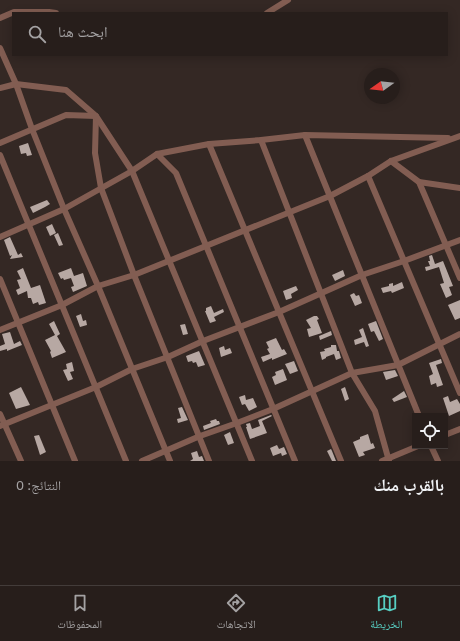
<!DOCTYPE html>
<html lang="ar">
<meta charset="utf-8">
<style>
:root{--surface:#271e1b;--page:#332b28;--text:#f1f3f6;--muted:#a4a2a3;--line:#433c3a;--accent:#57cec2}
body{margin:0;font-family:"Golos Text","Noto Naskh Arabic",sans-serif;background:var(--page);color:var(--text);direction:rtl}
.controls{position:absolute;right:12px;bottom:12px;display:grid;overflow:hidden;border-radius:0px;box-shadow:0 2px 10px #0003}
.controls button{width:36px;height:36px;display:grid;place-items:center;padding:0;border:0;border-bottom:1px solid var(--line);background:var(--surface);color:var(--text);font:20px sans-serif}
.compass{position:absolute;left:364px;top:68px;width:36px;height:36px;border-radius:50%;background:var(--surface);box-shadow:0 2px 10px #0003;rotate:255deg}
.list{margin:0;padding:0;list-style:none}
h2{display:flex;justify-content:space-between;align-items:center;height:52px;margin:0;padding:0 16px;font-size:17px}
h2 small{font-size:13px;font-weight:400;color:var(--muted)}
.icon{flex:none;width:22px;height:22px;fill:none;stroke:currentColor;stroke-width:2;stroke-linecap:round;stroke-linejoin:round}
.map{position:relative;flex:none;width:460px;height:461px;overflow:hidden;direction:ltr}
.search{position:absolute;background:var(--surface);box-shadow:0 2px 10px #0003;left:12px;right:12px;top:12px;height:44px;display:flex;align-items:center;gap:10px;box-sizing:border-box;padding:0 14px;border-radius:0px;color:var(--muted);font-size:15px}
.sheet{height:124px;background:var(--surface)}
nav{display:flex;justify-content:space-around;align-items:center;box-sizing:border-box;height:56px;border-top:1px solid var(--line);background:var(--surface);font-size:11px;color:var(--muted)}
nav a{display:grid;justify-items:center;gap:2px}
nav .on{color:var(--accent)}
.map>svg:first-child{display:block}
.building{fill:#b7a8a3}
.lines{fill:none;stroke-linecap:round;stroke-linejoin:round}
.minor{stroke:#825d52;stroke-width:6}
</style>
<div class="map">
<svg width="460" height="461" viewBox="0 0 460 461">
<rect width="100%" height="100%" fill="#342824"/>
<g class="building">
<polygon points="28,143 32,155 27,156 26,153 21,154 19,146"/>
<polygon points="47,200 50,204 45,207 33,213 30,207"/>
<polygon points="52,224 56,233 50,236 46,227"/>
<polygon points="58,233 63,245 59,246 54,235"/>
<polygon points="10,237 18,255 21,253 23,257 10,259 12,255 10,256 4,240"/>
<polygon points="432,255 435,264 443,261 453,286 449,287 452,295 446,298 440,284 444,283 439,267 426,271 425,267 430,266 428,261 430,261 429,256"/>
<polygon points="23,268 31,288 40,285 46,303 39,305 38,302 33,304 31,298 28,298 27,291 18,295 16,290 20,288 17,280 21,279 17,271"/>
<polygon points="71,268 74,276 83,273 87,286 73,292 71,287 74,286 71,278 64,280 63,278 61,279 58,273"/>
<polygon points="343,270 345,276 335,281 332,275"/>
<polygon points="402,282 404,288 392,293 391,291 383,293 381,288 389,286 389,284 393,283 393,286"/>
<polygon points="296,286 298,290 291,294 292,298 286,300 283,291"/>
<polygon points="354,293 356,296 359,295 362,303 355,306 350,295"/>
<polygon points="460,300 460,318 455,320 448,305"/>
<polygon points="211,306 214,313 223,309 224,312 214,317 216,321 210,323 205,311 206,311 206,308"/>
<polygon points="81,314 83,321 86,320 87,325 80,327 76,316"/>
<polygon points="314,316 317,316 319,319 317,320 322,333 309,337 307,329 311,328 306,320"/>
<polygon points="54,321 60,334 57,336 66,352 52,358 50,352 51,351 45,340 55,335 49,324"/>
<polygon points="376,321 383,339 379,341 374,331 371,332 368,324"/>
<polygon points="185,324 188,334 183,335 180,325"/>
<polygon points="363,328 369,346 366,347 364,342 355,345 354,340 362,337 359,330"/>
<polygon points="331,331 332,335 320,340 319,336"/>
<polygon points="10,332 14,344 20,341 22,345 7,351 7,349 0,351 0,346 5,344 2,334"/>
<polygon points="276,338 282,350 284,349 287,354 272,360 272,358 263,362 261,357 270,354 267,349 269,348 266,342"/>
<polygon points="331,345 336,345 337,351 339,351 341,358 336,360 334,354 326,357 326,358 322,360 320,352 325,351 324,349 331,347"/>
<polygon points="224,346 225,350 230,348 232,353 221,357 219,348"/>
<polygon points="199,351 205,365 198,367 196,362 193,363 192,361 188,362 186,356"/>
<polygon points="441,359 442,363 436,365 443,385 437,387 436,383 431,385 429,376 433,374 429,363"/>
<polygon points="294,361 298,371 290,374 285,364"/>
<polygon points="72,362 74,371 70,372 73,379 68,381 63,370 67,369 66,364"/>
<polygon points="283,369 287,380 275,385 272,377 276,375 275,372"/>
<polygon points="395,370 398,376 386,380 383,372"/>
<polygon points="21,387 30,405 16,409 9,393"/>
<polygon points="345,387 349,399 345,401 341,389"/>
<polygon points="404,391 407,397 394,402 392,399"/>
<polygon points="245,395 246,400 253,398 257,407 249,411 245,404 242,405 239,397"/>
<polygon points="448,396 450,402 457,399 460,404 460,411 449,416 443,398"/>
<polygon points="182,407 188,420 178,423 177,419 181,418 178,408"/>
<polygon points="271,415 272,416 262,421 267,433 250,439 246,427 247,427 246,424 250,423 252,429 260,426 258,420"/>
<polygon points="216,419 217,421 219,421 220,424 204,430 203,426 211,423 210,421"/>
<polygon points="230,432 234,443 228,445 224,435"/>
<polygon points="368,434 371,444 373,443 375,448 363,452 365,455 359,457 353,442 360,439 360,437"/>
<polygon points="39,435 46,452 40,455 34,436"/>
<polygon points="277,445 279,449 284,447 287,454 282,456 281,453 273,456 270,448"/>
<polygon points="331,449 332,451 336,461 332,461 327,451"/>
<polygon points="197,451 199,457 202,456 204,461 190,461 193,459 191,453"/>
</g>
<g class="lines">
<g class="minor">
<polyline points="267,13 288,0"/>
<polyline points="0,18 14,12 49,12 56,13"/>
<polyline points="0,48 16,84 32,129 64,209 98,286 170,461"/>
<polyline points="0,88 16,84 66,90 96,116 95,153 101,188 134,275 209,461"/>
<polyline points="305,135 419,416"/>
<polyline points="261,140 352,373 375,411 389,461"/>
<polyline points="0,143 66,115 96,116 132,171 252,461"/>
<polyline points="209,144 341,461"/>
<polyline points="157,154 176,173 295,461"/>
<polyline points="0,155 126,461"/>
<polyline points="391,161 419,182 460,278"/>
<polyline points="368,176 460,393"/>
<polyline points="419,182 460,188"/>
<polyline points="0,237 64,209 132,171 157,154 209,144 261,140 305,135 448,138"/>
<polyline points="0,279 75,461"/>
<polyline points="0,330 62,305 98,286 134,275 330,196 368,176 391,161 460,136"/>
<polyline points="0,414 21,461"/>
<polyline points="0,426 96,387 132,369 168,357 203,341 279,312 362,275 404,261 460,240"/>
<polyline points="445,435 460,429"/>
<polyline points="431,446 438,461"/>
<polyline points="142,461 200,436 237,423 273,409 352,373 398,365 460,334"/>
<polyline points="382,461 418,446"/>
</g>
</g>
</svg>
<div class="controls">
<button><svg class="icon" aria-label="locate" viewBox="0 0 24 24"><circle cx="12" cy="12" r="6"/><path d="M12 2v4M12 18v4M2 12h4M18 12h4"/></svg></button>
</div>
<svg class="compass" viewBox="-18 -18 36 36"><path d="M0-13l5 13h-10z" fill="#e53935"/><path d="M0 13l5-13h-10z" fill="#a4a2a3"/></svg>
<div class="search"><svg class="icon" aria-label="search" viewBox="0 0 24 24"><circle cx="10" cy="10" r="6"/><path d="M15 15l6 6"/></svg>ابحث هنا</div>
</div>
<section class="sheet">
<h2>بالقرب منك<small>النتائج: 0</small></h2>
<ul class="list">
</ul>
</section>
<nav>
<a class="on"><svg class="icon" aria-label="map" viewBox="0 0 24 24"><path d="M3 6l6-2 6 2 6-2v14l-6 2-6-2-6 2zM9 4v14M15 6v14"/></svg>الخريطة</a>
<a><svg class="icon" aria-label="directions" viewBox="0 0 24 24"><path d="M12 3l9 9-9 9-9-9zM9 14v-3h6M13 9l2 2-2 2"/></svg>الاتجاهات</a>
<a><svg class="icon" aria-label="saved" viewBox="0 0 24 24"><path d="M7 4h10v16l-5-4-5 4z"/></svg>المحفوظات</a>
</nav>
